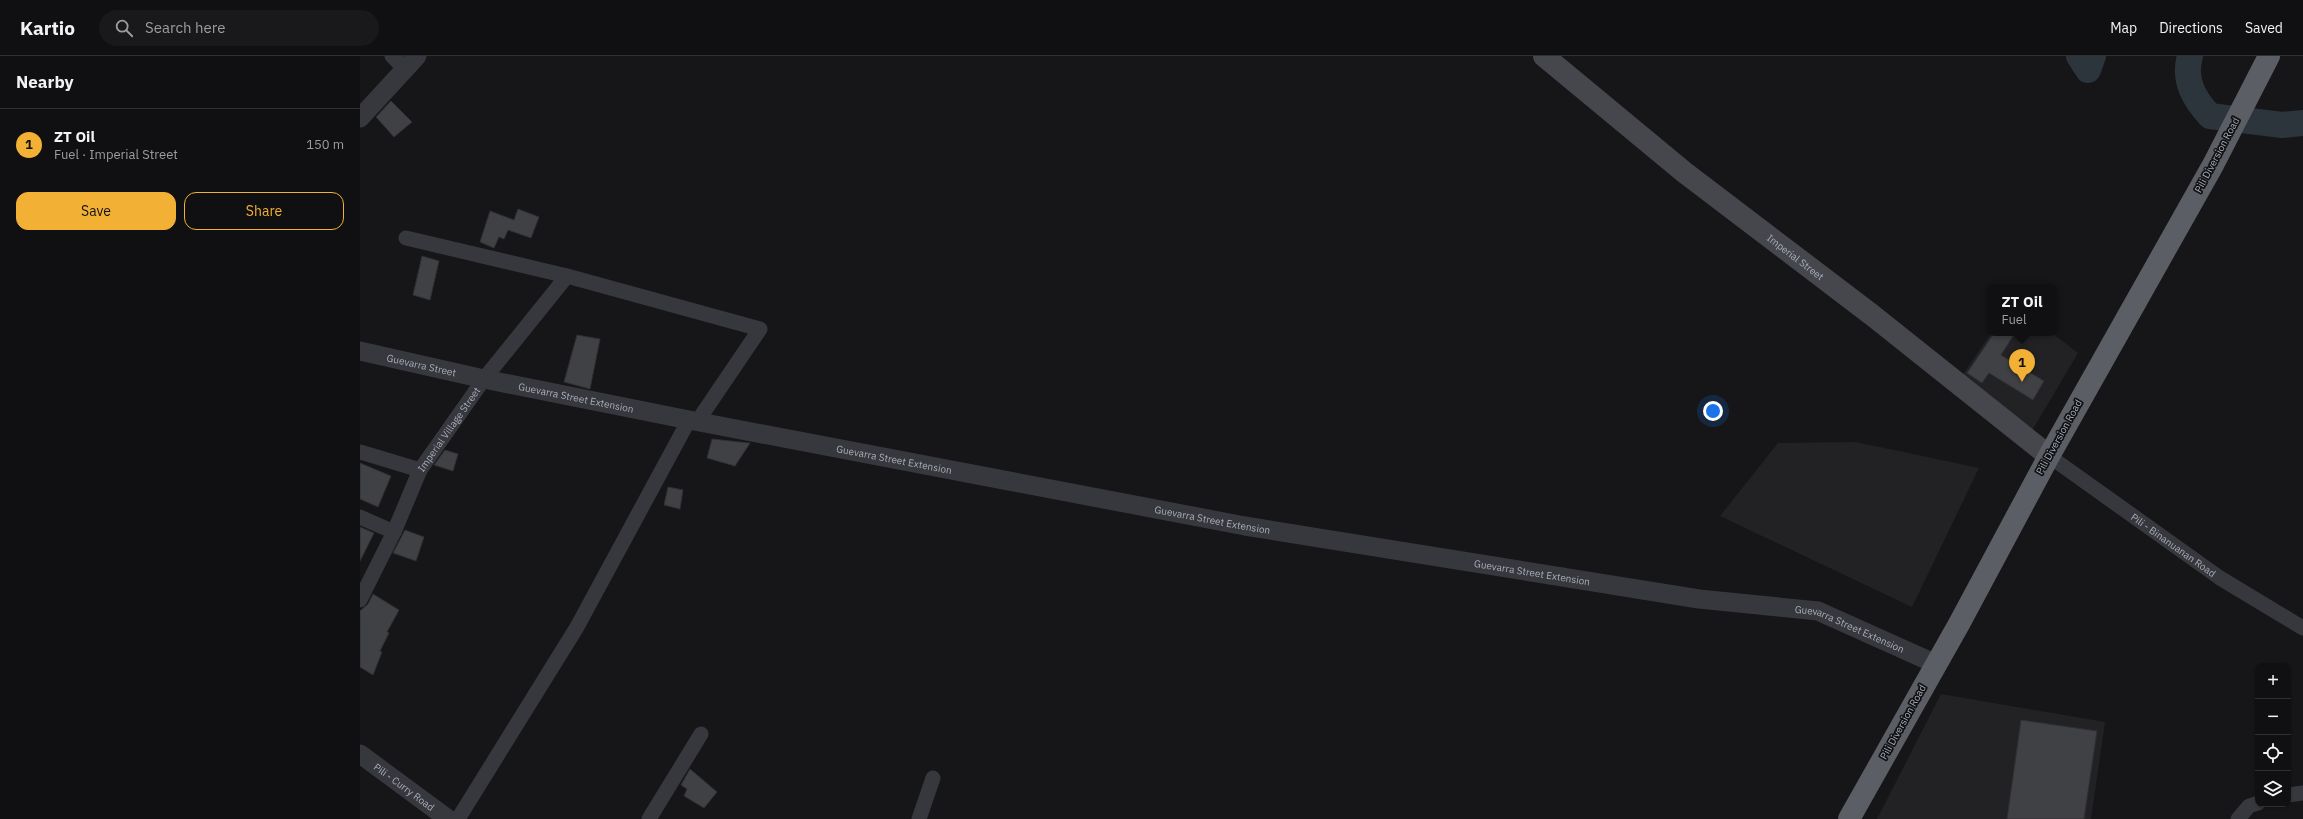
<!DOCTYPE html>
<meta charset="utf-8">
<style>
:root{--surface:#101012;--page:#19191b;--text:#f1f3f6;--muted:#9c9d9f;--line:#303032;--accent:#f2b134}
body{margin:0;font-family:"IBM Plex Sans",sans-serif;background:var(--page);color:var(--text)}
.controls{position:absolute;right:12px;bottom:12px;display:grid;overflow:hidden;border-radius:8px;box-shadow:0 1px 3px #0004}
.controls button{width:36px;height:36px;display:grid;place-items:center;padding:0;border:0;border-bottom:1px solid var(--line);background:var(--surface);color:var(--text);font:20px sans-serif}
.you{position:absolute;left:1353px;top:355px;width:14px;height:14px;margin:-10px;border:3px solid #fff;border-radius:50%;background:#1a73e8;box-shadow:0 0 0 6px #1a73e833}
.badge{display:grid;place-items:center;width:26px;height:26px;border-radius:50%;background:var(--accent);color:#111;font-size:13px;font-weight:700}
.pin{position:absolute;translate:-50% -33px;filter:drop-shadow(0 1px 2px #0008)}
.pin::after{content:'';position:absolute;top:21px;width:14px;height:12px;background:inherit;clip-path:polygon(0 0,100% 0,50% 100%)}
.popup{position:absolute;left:1627px;top:228px;width:70px;height:52px;box-sizing:border-box;display:grid;place-content:center;border-radius:8px;background:var(--surface);filter:drop-shadow(0 1px 3px #0005);font-size:13px;white-space:nowrap;color:var(--muted)}
.popup b{font-size:15px;color:var(--text)}
.popup::after{content:'';position:absolute;left:50%;top:100%;margin-left:-8px;border:8px solid transparent;border-top-color:var(--surface)}
.list{margin:0;padding:0;list-style:none}
h2{display:flex;justify-content:space-between;align-items:center;height:52px;margin:0;padding:0 16px;font-size:17px}
h2 small{font-size:13px;font-weight:400;color:var(--muted)}
.list li{display:grid;grid-template-columns:26px 1fr auto;gap:12px;align-items:center;box-sizing:border-box;height:72px;padding:0 16px;border-top:1px solid var(--line)}
.list b{display:block;font-size:15px;white-space:nowrap}
.list p{margin:0;font-size:13px;white-space:nowrap;color:var(--muted)}
.list em{font-size:13px;font-style:normal;color:var(--muted)}
.actions{display:flex;gap:8px;padding:12px 16px}
.actions a{flex:1;padding:9px 0;border:1px solid var(--accent);border-radius:12px;text-align:center;font-size:14px;color:var(--accent)}
.actions .main{background:var(--accent);color:#111}
.icon{flex:none;width:22px;height:22px;fill:none;stroke:currentColor;stroke-width:2;stroke-linecap:round;stroke-linejoin:round}
.map{position:relative;flex:none;width:1943px;height:763px;overflow:hidden}
header{display:flex;align-items:center;gap:24px;box-sizing:border-box;height:56px;padding:0 20px;background:var(--surface);border-bottom:1px solid var(--line)}
header strong{font-size:19px}
nav{display:flex;gap:22px;margin-inline-start:auto;font-size:14px}
.search{width:280px;height:36px;background:var(--page);display:flex;align-items:center;gap:10px;box-sizing:border-box;padding:0 14px;border-radius:22px;color:var(--muted);font-size:15px}
main{display:flex}
aside{flex:1;background:var(--surface)}
.map>svg:first-child{display:block}
.built{fill:#222225}
.lines{fill:none;stroke-linecap:round;stroke-linejoin:round}
.river{stroke:#2c353c;stroke-width:26}
.building{fill:#404145;stroke:#303034}
.minor{stroke:#37383d;stroke-width:15}
.tertiary{stroke:#37383d;stroke-width:19}
.secondary{stroke:#45474d;stroke-width:22}
.trunk{stroke:#5b5e65;stroke-width:22}
.labels{text-anchor:middle;dominant-baseline:central;stroke-width:3.5;stroke-linejoin:round;paint-order:stroke}
.street-label{font-size:10px;fill:#a8adb8;stroke:#111113}
</style>
<header>
<strong>Kartio</strong>
<div class="search"><svg class="icon" aria-label="search" viewBox="0 0 24 24"><circle cx="10" cy="10" r="6"/><path d="M15 15l6 6"/></svg>Search here</div>
<nav><a>Map</a><a>Directions</a><a>Saved</a></nav>
</header>
<main>
<aside>
<h2>Nearby<small></small></h2>
<ul class="list">
<li><span class="badge">1</span><div><b>ZT Oil</b><p>Fuel · Imperial Street</p></div><em>150 m</em></li>
</ul>
<div class="actions"><a class="main">Save</a><a>Share</a></div>
</aside>
<div class="map">
<svg width="1943" height="763" viewBox="0 0 1943 763">
<rect width="100%" height="100%" fill="#161618"/>
<g class="built">
<polygon points="1631,277 1692,277 1718,297 1673,373 1602,320"/>
<polygon points="1496,386 1619,412 1552,551 1360,460 1418,387"/>
<polygon points="1581,638 1745,666 1731,763 1517,763"/>
</g>
<g class="lines">
<g class="river">
<polyline points="1719,0 1728,14 1733,0"/>
<path d="M1830,0C1823,24 1834,43 1850,60L1922,69L1943,67"/>
</g>
</g>
<g class="building">
<polygon points="31,45 52,66 34,81 16,61"/>
<polygon points="158,153 179,161 171,182 148,174 144,183 139,181 134,192 120,186 130,155 154,164"/>
<polygon points="62,200 79,205 70,244 53,239"/>
<polygon points="1634,277 1655,277 1641,299 1684,325 1673,344 1629,317 1622,327 1607,317"/>
<polygon points="217,279 240,283 230,333 204,326"/>
<polygon points="352,383 389,387 390,387 375,410 347,402"/>
<polygon points="85,394 98,398 93,415 74,409"/>
<polygon points="0,407 31,420 18,451 0,443"/>
<polygon points="308,431 323,434 320,453 304,449"/>
<polygon points="0,471 14,477 0,505"/>
<polygon points="45,474 64,481 56,505 33,497"/>
<polygon points="13,538 39,554 27,576 29,577 20,595 22,596 13,619 0,611 0,555 8,548"/>
<polygon points="1661,664 1737,675 1724,763 1647,763"/>
<polygon points="330,713 357,736 344,752 324,740 327,733 321,729"/>
</g>
<g class="lines">
<g class="minor">
<polyline points="32,0 45,13"/>
<polyline points="46,182 207,220 400,273 337,366"/>
<polyline points="0,396 60,414"/>
<path id="s1" d="M1689,400L1860,522L1943,572"/>
<polyline points="0,461 34,476"/>
<path id="s2" d="M0,544L34,476L60,414L124,323L207,220"/>
<polyline points="1928,739 1943,737"/>
<polyline points="98,763 217,571 329,364"/>
<polyline points="289,763 341,678"/>
<polyline points="559,763 573,722"/>
<polyline points="1878,763 1889,750 1898,747"/>
</g>
<g class="tertiary">
<polyline points="0,62 57,0"/>
<path id="s3" d="M0,295L124,323L329,364L885,470L1339,543L1458,555L1576,608"/>
<path id="s4" d="M0,698L88,763"/>
</g>
<path class="secondary" id="s5" d="M1184,0L1324,116L1512,259L1689,400"/>
<polyline class="trunk" points="1489,763 1599,568 1689,400 1853,109 1909,0"/>
</g>
<g class="labels">
<g class="street-label">
<text transform="translate(1857 99) rotate(-62)">Pili Diversion Road</text>
<text stroke="none"><textPath href="#s5" startOffset="322">Imperial Street</textPath></text>
<text stroke="none"><textPath href="#s3" startOffset="63">Guevarra Street</textPath></text>
<text stroke="none"><textPath href="#s3" startOffset="221">Guevarra Street Extension</textPath></text>
<text stroke="none"><textPath href="#s2" startOffset="193">Imperial Village Street</textPath></text>
<text transform="translate(1699 381) rotate(-61)">Pili Diversion Road</text>
<text stroke="none"><textPath href="#s3" startOffset="545">Guevarra Street Extension</textPath></text>
<text stroke="none"><textPath href="#s3" startOffset="869">Guevarra Street Extension</textPath></text>
<text stroke="none"><textPath href="#s1" startOffset="153">Pili - Binanuanan Road</textPath></text>
<text stroke="none"><textPath href="#s3" startOffset="1193">Guevarra Street Extension</textPath></text>
<text stroke="none"><textPath href="#s3" startOffset="1517">Guevarra Street Extension</textPath></text>
<text transform="translate(1543 666) rotate(-61)">Pili Diversion Road</text>
<text stroke="none"><textPath href="#s4" startOffset="55">Pili - Curry Road</textPath></text>
</g>
</g>
</svg>
<div class="controls">
<button>+</button>
<button>−</button>
<button><svg class="icon" aria-label="locate" viewBox="0 0 24 24"><circle cx="12" cy="12" r="6"/><path d="M12 2v4M12 18v4M2 12h4M18 12h4"/></svg></button>
<button><svg class="icon" aria-label="layers" viewBox="0 0 24 24"><path d="M12 4l9 5-9 5-9-5zM3 14l9 5 9-5"/></svg></button>
</div>
<div class="you"></div>
<div class="pin badge" style="left:1662px;top:326px">1</div>
<div class="popup"><b>ZT Oil</b>Fuel</div>
</div>
</main>
